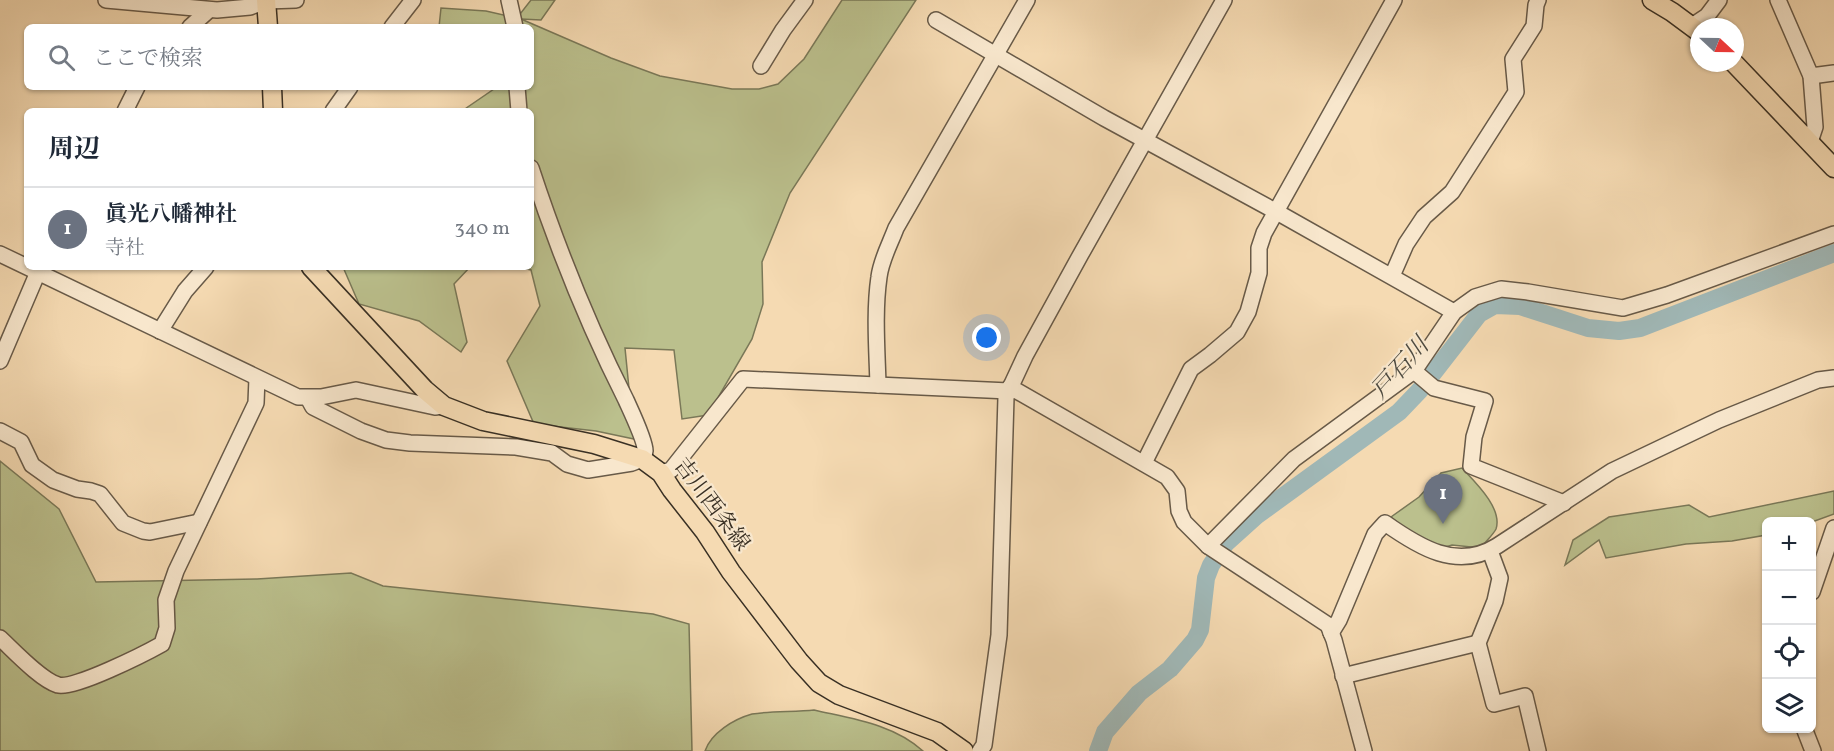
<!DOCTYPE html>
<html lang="ja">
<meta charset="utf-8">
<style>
:root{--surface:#fff;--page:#f2f2f3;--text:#1f2937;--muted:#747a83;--line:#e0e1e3;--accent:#ea580c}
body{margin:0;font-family:Vollkorn,"Noto Serif JP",serif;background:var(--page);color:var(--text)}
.controls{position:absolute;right:18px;bottom:18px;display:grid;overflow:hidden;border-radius:9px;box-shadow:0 2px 4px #0004}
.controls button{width:54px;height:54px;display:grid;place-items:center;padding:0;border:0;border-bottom:2px solid var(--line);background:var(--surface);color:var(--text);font:30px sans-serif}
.compass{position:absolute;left:1690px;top:18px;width:54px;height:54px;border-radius:50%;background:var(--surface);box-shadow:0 2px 4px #0004;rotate:112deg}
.you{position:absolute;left:987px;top:338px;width:21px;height:21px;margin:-15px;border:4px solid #fff;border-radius:50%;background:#1a73e8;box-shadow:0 0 0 9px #1a73e833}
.badge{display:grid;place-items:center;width:39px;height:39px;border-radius:50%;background:var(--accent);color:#fff;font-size:20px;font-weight:700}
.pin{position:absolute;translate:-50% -50px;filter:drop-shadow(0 2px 3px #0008)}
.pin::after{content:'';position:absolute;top:32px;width:21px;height:18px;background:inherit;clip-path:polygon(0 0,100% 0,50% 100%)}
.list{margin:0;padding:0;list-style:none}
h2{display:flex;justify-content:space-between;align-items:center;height:78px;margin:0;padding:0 24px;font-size:26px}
h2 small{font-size:20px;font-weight:400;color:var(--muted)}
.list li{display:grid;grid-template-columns:39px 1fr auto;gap:18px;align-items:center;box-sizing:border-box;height:84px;padding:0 24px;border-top:2px solid var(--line)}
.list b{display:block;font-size:22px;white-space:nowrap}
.list p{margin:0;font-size:20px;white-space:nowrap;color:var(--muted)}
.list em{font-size:20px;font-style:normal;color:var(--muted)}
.icon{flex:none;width:33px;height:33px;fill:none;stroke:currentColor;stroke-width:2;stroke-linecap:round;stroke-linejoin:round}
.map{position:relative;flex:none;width:1834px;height:751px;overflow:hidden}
.search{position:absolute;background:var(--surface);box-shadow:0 2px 4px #0004;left:24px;top:24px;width:510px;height:66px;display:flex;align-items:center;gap:15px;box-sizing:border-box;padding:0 21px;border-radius:9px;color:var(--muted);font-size:22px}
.panel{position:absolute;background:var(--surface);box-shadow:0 2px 4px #0004;left:24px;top:108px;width:510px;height:162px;border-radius:9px}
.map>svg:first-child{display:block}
.green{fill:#bbc08d;stroke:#7a7858;stroke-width:1.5}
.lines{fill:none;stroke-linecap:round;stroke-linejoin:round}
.river{stroke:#a0b8b7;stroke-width:18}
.minor-casing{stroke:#685a48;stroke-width:18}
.major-casing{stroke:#393024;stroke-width:21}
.minor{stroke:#f8e7cd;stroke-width:15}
.major{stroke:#f5dab2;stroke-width:18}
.labels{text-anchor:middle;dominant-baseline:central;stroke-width:4.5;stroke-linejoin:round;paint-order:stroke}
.street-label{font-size:22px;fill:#393024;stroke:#f8e7cd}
.water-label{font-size:24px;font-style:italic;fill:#4e4b41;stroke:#f8e7cd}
</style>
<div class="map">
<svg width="1834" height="751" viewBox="0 0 1834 751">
<rect width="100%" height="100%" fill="#f5dab2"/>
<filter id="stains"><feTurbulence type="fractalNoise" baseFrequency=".00333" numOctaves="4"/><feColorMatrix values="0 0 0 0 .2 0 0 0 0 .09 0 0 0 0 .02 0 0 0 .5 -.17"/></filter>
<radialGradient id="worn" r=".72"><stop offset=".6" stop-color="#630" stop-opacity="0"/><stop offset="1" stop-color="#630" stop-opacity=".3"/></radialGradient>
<g class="green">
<polygon points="531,0 555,0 541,20 521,19 611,58 660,76 732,89 759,89 778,84 804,59 842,0 916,0 790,193 762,262 763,304 752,339 708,415 682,419 674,350 625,348 634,439 596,431 534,424 507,361 540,306 531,270 518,267 531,267 531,111 462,111 497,87 531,87 531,27 439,27 441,8 486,11 517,18"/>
<polygon points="343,267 470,267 454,284 467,342 461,352 419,321 359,304"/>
<polygon points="0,461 59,509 96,582 257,579 351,573 383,586 653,614 689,624 692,751 0,751"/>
<path d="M1462,468C1474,481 1503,508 1496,529C1493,535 1485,542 1481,548L1452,545L1433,551L1391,517L1419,497L1441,473Z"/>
<polygon points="1834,491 1834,514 1812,522 1766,522 1766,535 1732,541 1686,544 1606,558 1599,540 1565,565 1573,540 1609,517 1689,505 1709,517"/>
<path d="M814,710C853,719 893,724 923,751H705C711,733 734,719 752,714C769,711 796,712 814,710Z"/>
</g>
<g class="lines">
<polyline class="river" points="1098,751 1105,732 1139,693 1170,669 1195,640 1200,630 1206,578 1211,565 1226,543 1256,516 1399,412 1420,390 1479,314 1495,305 1520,306 1588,328 1619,331 1640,328 1834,253"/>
<g class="minor-casing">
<g id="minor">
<polyline points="106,0 217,10 250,7 266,1 296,0"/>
<polyline points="509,0 515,27"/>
<polyline points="1778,0 1811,76 1815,127 1810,142"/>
<polyline points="936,20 1104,118 1275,211 1454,312"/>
<polyline points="1692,26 1707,16 1719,0"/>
<polyline points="190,27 209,10"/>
<polyline points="392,27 413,0"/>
<polyline points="761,66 783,30 805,0"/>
<polyline points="1811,76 1834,73"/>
<polyline points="517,87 519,111"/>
<polyline points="125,111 137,87"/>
<polyline points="333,111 350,87"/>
<polyline points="0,254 298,397 321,397 356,390 435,407 444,406"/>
<polyline points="1392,276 1406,244 1424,217 1452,192 1516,92 1513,59 1534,26 1536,5 1538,0"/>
<polyline points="160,331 185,291 206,267"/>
<polyline points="0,361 38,272"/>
<polyline points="1414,371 1434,388 1485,401 1474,437 1471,466 1564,503"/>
<path d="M878,385C877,349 874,312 879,277C881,260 890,244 896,228L1027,0"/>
<polyline points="1010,387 1167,477 1177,491 1179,511 1184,522 1208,546 1328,625 1334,640 1364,751"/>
<path d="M308,398L313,407L361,431L386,440L410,443L516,447L552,453L567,464L588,470L632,463L642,459C643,456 645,454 645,451C646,442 630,409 626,400C588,325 557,247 531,168"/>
<polyline points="0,431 21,442 32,465 53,480 77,489 91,491 100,494 123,523 143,531 150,532 199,522"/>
<polyline points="1144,463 1191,369 1210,355 1237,332 1248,312 1259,273 1259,248 1264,233 1394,0"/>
<polyline points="661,473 671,470 743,379 1009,391"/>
<polyline points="1208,546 1294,459 1414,371 1454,312 1475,297 1501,289 1528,292 1623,308 1667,295 1834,234"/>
<polyline points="1490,551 1500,578 1495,601 1478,643 1494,704 1525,696 1538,751"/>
<polyline points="1812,592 1834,528"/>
<path d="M1331,633L1339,620L1375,534L1385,523C1419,547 1457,571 1497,546L1612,471L1719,420L1818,380L1834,378"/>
<path d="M0,638C14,651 41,680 58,685C73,690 146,653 162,644L167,628L166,600L176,571L256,403L257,378"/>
<polyline points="1343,676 1478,643"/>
<polyline points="1804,728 1813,751"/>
<polyline points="980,751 984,745 999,635 1006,397 1025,356 1081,254 1224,0"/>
</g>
</g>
<g class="major-casing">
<g id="major">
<polyline points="266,0 268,27"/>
<polyline points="1652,0 1672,12 1699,32"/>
<polyline points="1734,63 1834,168"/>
<polyline points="272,87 273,111"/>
<polyline points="311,267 425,390 444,406 483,421 594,444 642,459 661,473 672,490 705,532 731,572 799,661 819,683 839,695 937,732 964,751"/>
</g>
</g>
<use href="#minor" class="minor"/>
<use href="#major" class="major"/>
</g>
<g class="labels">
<g class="street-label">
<text transform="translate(711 505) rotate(53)">吉川西条線</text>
</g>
<g class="water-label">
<text transform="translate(1401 369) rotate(-48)">戸石川</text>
</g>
</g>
<rect width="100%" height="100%" filter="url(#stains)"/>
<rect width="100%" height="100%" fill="url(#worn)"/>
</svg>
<div class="controls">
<button>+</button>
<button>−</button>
<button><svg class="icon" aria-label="locate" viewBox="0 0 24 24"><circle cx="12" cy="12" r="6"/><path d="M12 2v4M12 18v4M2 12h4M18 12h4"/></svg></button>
<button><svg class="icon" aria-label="layers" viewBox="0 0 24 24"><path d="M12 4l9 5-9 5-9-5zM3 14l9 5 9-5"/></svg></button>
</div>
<svg class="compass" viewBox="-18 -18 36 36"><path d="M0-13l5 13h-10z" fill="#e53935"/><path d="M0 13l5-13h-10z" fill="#747a83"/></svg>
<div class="you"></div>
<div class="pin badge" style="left:1443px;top:524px;background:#6b7280">1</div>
<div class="search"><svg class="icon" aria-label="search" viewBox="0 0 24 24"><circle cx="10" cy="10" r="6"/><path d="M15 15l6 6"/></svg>ここで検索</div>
<section class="panel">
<h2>周辺<small></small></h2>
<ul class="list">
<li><span class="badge" style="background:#6b7280">1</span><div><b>眞光八幡神社</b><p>寺社</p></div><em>340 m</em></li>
</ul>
</section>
</div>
